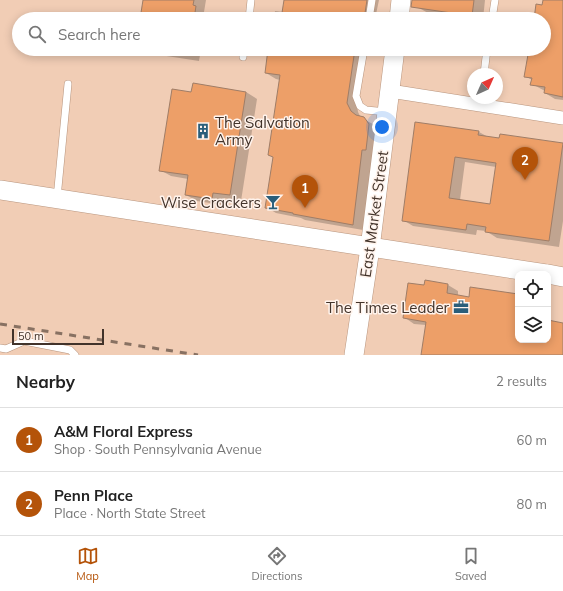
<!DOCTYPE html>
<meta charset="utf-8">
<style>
:root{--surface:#fff;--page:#f2f2f2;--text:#222;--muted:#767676;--line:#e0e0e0;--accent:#b45309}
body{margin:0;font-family:Mulish,sans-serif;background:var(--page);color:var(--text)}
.controls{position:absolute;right:12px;bottom:12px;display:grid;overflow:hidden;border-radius:8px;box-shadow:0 2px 10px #0003}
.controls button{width:36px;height:36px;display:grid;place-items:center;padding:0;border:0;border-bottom:1px solid var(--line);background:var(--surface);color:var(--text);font:20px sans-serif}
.compass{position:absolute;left:467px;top:68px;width:36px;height:36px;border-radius:50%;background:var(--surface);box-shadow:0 2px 10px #0003;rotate:45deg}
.scale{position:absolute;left:12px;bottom:10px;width:92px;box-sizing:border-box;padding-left:4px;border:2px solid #42332a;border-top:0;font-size:11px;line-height:14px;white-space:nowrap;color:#42332a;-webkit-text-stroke:3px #fff3ec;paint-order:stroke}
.you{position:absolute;left:382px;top:127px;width:14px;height:14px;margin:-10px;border:3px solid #fff;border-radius:50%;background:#1a73e8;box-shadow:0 0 0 6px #1a73e833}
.badge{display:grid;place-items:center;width:26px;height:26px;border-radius:50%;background:var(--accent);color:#fff;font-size:13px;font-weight:700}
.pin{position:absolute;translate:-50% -33px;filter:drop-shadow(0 1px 2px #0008)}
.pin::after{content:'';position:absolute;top:21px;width:14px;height:12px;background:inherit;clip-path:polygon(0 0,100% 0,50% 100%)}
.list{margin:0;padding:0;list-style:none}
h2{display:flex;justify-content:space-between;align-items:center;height:52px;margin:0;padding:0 16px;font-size:17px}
h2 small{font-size:13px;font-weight:400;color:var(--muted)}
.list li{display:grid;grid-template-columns:26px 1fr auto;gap:12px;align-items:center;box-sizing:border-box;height:64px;padding:0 16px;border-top:1px solid var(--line)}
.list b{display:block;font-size:15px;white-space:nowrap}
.list p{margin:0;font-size:13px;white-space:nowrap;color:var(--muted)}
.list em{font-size:13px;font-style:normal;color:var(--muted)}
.icon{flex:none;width:22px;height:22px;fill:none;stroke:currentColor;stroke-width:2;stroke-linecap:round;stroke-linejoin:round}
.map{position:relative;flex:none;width:563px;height:355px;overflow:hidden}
.search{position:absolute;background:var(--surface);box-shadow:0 2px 10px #0003;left:12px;right:12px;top:12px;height:44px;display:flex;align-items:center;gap:10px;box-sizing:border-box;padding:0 14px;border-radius:22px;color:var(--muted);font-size:15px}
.sheet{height:180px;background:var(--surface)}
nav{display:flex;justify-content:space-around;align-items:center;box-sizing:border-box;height:56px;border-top:1px solid var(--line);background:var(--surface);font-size:11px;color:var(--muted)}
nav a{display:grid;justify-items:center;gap:2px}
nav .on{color:var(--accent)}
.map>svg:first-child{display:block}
.shadow{fill:#0003;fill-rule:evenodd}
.building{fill:#ed9f68;stroke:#9f7d67;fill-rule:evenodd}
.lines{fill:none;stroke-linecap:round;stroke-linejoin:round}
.lane-casing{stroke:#b8957e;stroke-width:8}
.street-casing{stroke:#b8957e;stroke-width:14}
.secondary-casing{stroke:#b8957e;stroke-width:20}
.lane{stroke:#fff;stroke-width:7}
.street{stroke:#fff;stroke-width:13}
.secondary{stroke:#fff;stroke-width:19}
.rail{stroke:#887162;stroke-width:3;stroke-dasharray:7 7;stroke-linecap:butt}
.labels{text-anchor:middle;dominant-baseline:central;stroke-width:3;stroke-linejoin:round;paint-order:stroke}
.poi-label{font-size:15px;fill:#42332a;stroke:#fff3ec;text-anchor:end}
.street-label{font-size:15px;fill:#42332a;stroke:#fff3ec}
</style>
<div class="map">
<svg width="563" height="355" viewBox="0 0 563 355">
<rect width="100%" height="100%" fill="#f1cdb5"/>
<g class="shadow">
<polygon points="144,0 206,0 204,12 206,14 205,19 141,19"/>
<polygon points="285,0 379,0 375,19 274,19 275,11 283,12"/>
<polygon points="420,0 485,0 483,19 465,19 430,14 419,8"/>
<polygon points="544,0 563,0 563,100 555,99 545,93 545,91 532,84 532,80 525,76 530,49 544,49 544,19 535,19 543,6"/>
<polygon points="141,49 201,49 199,61 147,53"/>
<polygon points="269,49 366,49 357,105 358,112 361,118 375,125 380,131 363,230 305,220 301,218 276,213 266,207 274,158 280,80 276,79 266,73"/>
<polygon points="194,84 246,92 257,99 241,201 224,198 223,205 197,201 186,195 188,179 171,176 160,170 192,93"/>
<path d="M416,123L479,132L490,138L563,145V221L559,247L497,238L486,231L477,230L476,235L413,226L403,220ZM465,162L496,167L491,205L460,200Z"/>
<polygon points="448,285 458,291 458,296 469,298 518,295 518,340 548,340 548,321 563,324 563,355 422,355 426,325 414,324 404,317 425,286"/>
</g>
<g class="building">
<polygon points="143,0 194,0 193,5 196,6 194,19 140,19"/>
<polygon points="284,0 367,0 365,13 361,19 281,19"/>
<polygon points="412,0 474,0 472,16 411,7"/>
<polygon points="543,0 563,0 563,97 544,93 545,87 530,85 532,78 524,77 529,49 544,49 544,19 534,19 536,4 542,5"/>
<polygon points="268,49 355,49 347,103 351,111 356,115 364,117 369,124 366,150 362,150 353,225 293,214 293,213 265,208 273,157 268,155 280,75 265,73"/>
<polygon points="193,83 246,92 230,195 213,193 212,199 185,195 188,175 159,171 172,89 191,92"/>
<path d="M415,122L479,131L478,135L499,138L500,134L563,143L549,241L485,232L486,227L467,224L466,230L402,221ZM455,157L496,163L490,204L449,198Z"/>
<polygon points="425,280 448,284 447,293 469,297 470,287 518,294 518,340 548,340 548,320 563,323 563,355 421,355 426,322 403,318 408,283 424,285"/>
</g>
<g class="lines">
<g class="lane-casing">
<g id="lane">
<polyline points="249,19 251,0"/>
<polyline points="369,19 372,0"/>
<polyline points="492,19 495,0"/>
<polyline points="364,49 356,96 360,106 366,110 387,112"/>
<polyline points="243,57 244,49"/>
<polyline points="484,74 487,49"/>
<polyline points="57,198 68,84"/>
<polyline points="0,348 6,349 24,341 70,350 75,355"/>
</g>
</g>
<g class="street-casing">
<polyline id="street" points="390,91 563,118"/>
</g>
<g class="secondary-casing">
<g id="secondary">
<polyline points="399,19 401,0"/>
<polyline points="0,190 546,274"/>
<polyline points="548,274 563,277"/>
<polyline points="354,355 370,248 395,49"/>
</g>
</g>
<use href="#lane" class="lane"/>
<use href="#street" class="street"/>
<use href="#secondary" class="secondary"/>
<polyline class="rail" points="0,324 198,355"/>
</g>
<defs>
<g id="building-bare" transform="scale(1.2)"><path d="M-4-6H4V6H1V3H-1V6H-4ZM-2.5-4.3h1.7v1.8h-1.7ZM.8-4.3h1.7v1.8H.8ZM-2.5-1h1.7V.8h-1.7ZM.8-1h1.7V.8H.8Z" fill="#2a5e7a" stroke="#fff3ec" stroke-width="2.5" paint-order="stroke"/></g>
<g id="bar-bare" transform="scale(1.2)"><path d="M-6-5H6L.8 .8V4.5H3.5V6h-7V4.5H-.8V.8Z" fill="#2a5e7a" stroke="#fff3ec" stroke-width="2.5" paint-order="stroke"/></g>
<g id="office-bare" transform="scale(1.2)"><path d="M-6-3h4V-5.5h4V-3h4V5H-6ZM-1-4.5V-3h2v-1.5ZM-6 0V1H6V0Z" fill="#2a5e7a" stroke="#fff3ec" stroke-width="2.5" paint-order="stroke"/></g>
</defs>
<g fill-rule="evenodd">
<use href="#building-bare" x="203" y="131"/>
<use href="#bar-bare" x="273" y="202"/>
<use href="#office-bare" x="461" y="307"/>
</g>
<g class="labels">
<g class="poi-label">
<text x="215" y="122" text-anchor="start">The Salvation<tspan x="215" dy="17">Army</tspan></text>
<text x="261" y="202">Wise Crackers</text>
<text x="449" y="307">The Times Leader</text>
</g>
<g class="street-label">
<text transform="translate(374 214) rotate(-82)">East Market Street</text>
</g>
</g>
</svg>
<div class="controls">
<button><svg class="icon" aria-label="locate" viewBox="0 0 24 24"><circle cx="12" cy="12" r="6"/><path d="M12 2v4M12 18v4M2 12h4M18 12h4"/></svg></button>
<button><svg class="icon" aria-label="layers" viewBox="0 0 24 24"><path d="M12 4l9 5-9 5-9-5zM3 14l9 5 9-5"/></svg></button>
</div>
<svg class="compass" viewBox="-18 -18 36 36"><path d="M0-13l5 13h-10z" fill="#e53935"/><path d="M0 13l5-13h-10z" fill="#767676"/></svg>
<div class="scale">50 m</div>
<div class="you"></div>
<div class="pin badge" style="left:305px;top:208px">1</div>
<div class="pin badge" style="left:525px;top:180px">2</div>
<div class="search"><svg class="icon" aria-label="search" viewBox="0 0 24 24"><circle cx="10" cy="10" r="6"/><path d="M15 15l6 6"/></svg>Search here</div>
</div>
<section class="sheet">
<h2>Nearby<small>2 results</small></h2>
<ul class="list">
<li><span class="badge">1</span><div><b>A&amp;M Floral Express</b><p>Shop · South Pennsylvania Avenue</p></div><em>60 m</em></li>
<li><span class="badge">2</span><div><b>Penn Place</b><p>Place · North State Street</p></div><em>80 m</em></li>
</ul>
</section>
<nav>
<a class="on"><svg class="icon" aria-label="map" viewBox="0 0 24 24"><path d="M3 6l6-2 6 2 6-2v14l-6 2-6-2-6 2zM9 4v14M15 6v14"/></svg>Map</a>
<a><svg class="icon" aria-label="directions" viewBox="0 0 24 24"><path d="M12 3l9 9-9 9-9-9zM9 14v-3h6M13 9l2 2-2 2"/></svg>Directions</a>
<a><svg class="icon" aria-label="saved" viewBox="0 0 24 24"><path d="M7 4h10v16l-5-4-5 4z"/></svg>Saved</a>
</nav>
